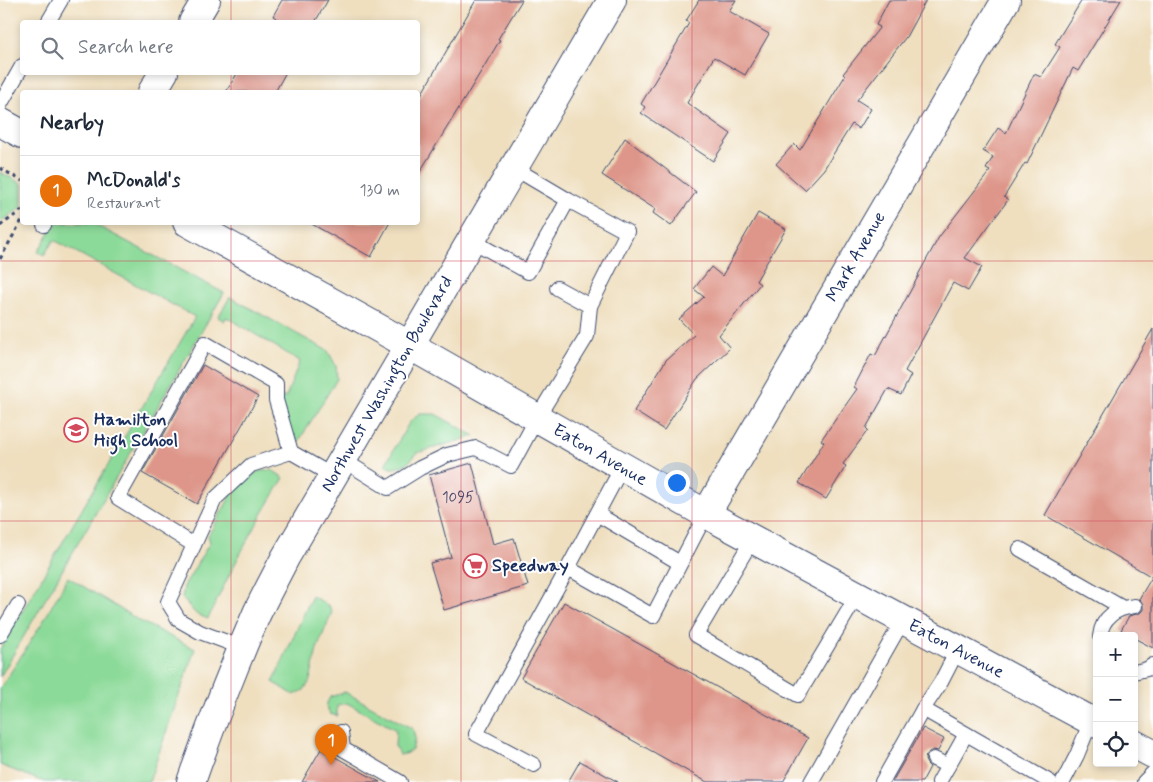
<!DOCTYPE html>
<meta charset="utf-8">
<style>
:root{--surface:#fff;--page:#f2f2f3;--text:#1f2937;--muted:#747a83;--line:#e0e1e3;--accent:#0b8043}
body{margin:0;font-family:Mynerve,sans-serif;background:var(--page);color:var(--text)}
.controls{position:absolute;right:15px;bottom:15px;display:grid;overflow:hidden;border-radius:5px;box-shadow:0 2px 8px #0003}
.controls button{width:45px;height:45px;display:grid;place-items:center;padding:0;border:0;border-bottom:1px solid var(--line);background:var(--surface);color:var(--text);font:25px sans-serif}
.you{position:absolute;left:676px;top:482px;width:18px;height:18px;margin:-12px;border:4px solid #fff;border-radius:50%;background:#1a73e8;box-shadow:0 0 0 8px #1a73e833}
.badge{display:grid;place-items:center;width:32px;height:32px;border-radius:50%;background:var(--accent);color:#fff;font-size:16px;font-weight:700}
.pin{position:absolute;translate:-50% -41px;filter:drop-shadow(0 1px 2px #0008)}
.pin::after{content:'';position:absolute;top:26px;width:18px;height:15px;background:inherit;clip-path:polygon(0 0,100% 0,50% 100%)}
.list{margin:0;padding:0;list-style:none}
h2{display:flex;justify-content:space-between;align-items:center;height:65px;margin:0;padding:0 20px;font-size:21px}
h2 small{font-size:16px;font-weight:400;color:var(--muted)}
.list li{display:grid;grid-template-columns:32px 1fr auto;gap:15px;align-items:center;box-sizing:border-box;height:70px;padding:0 20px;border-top:1px solid var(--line)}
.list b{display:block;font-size:19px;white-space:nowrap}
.list p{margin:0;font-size:16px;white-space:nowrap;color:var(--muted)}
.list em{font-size:16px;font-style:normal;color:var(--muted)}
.icon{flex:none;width:28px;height:28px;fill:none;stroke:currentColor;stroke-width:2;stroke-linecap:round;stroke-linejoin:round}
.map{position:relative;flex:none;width:1153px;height:782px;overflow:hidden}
.search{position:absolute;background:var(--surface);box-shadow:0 2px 8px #0003;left:20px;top:20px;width:400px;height:55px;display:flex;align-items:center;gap:12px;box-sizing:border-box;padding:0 18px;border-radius:5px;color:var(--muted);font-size:19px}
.panel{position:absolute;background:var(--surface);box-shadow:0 2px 8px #0003;left:20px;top:90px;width:400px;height:135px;border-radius:5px}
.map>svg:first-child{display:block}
.green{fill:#8cda99;stroke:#54847c}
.building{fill:#de968a}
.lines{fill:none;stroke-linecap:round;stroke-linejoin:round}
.service-casing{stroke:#3b496d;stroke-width:16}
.minor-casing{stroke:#3b496d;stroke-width:30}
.tertiary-casing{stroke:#3b496d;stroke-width:30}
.secondary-casing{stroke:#3b496d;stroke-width:30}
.path{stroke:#3b496d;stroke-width:3;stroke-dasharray:4 4;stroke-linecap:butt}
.service{stroke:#fff;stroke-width:14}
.minor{stroke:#fff;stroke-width:28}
.tertiary{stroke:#fff;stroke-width:28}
.secondary{stroke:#fff;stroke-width:28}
.grid{fill:none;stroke:#d1495b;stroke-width:1;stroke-opacity:0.55}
.labels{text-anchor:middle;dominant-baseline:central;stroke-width:4;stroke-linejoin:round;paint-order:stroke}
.number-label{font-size:15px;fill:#4c4969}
.street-label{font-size:18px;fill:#1b2f5e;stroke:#fff}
.poi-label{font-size:18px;font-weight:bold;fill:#1b2f5e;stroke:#fff;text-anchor:start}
</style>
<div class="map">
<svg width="1153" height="782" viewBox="0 0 1153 782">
<rect width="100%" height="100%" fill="#fff"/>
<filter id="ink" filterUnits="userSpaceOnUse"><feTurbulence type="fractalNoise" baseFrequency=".02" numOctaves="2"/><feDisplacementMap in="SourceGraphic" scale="10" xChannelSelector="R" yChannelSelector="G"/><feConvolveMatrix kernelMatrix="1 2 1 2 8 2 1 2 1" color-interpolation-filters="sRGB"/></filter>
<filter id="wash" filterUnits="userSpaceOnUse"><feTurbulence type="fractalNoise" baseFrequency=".0096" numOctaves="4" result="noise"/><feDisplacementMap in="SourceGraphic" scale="20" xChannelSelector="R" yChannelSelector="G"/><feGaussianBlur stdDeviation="1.12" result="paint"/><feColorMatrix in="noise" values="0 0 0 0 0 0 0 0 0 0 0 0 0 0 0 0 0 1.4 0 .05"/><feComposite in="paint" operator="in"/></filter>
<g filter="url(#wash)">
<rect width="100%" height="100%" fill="#efdfbf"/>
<g class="green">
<polygon points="0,172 22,184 22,207 0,222"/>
<polygon points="55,223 92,223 224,293 0,677 0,649 195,317 54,240 44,255 38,252"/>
<polygon points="230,297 328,351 336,366 337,379 297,444 290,439 281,397 286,397 300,361 226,317 224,321 218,317"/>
<polygon points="420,414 435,414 475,436 417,453 408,463 395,468 390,468 385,465 409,423 413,419"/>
<path d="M272,470L284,478C256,523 230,571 208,619L196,614L182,598L184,586L210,542L208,536L234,490L258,471Z"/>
<polygon points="68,577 140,621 195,649 149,782 44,782 0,765 0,689 44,620"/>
<polygon points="312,596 329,606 332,612 317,649 310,681 304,690 294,695 273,682"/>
<polygon points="345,692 413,729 415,738 412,750 405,754 399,755 395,746 396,730 347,703 337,705 337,716 330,714 326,705 330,697"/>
</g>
<g id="blocks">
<g class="building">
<polygon points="282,0 328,0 315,22 283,22 273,16"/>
<polygon points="476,0 522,0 498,39 500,40 465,98 418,175 418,100"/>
<polygon points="699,0 736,0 729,11 769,34 745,75 714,57 687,103 731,134 713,161 641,113 645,107 641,104 689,23 686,21"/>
<polygon points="889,0 926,0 906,37 857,100 871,109 859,129 852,124 824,169 805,190 776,164 794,144 800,150 845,76 843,74 880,27 876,25"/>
<polygon points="1082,0 1121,0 1078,71 1073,68 1027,164 1025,163 1004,197 1008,200 965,258 982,267 968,291 953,283 905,371 911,375 901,395 888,389 866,428 868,430 843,464 846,466 826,499 799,483 824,442 821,440 857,389 854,387 871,354 875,356 919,275 918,275 939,237 990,171 986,169 993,157 983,151 998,128 1006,133 1034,74 1041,77 1060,47 1055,44"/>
<polygon points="238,72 286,72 275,92 226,92"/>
<polygon points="625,138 696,192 671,226 653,213 655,209 602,175"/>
<polygon points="758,213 786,229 756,281 760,284 719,335 730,348 697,379 664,430 634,411 666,360 694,335 679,319 704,297 694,289 711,267 722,276"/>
<polygon points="308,222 390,222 371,257"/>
<polygon points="1153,329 1153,648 1134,638 1134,636 1131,636 1121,630 1129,616 1140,613 1143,610 1143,604 1139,599 1152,577 1045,515"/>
<polygon points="203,365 258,397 197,504 142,473"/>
<polygon points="472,463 493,544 514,538 528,586 444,610 430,563 451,557 429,475"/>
<polygon points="564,602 808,738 783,782 707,782 521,678"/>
<polygon points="923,728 944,739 938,751 933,750 929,752 926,755 925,760 927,764 930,767 922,782 892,782"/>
<polygon points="321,749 380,782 302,782"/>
<polygon points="580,761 618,782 568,782"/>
</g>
</g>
</g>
<g filter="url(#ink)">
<use href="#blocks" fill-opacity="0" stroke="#3b496d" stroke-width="1"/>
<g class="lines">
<g class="service-casing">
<g id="service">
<polyline points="48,22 61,0"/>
<polyline points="0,105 22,66"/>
<polyline points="44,225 45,222"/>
<polyline points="471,240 528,272 568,200"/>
<polyline points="557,288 590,306"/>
<polyline points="343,460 388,488 420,468 447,455 476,448 511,466 537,418 587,336 590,306 627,232 568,200 514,168"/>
<polyline points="622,467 568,568 653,616 706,514"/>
<polyline points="597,514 680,563"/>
<polyline points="752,540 696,635 798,695 857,596"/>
<polyline points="194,545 118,498 205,343 276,384 276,400 291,452 333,476"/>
<polyline points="1020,549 1123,608"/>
<polyline points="0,635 18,605"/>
<path d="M1100,636C1102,617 1117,608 1135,606"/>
<polyline points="243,648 200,632 179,620 168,602 215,499 251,465 291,452"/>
<polyline points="958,649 941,682 923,709 1050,782"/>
<polyline points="1134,672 1147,669 1153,665"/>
<polyline points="341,732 343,749 400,782"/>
<polyline points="934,759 948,766"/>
<polyline points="534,765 476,734 568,568"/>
<polyline points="811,782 903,620"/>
<polyline points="882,782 923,709"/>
<polyline points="939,782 966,734"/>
<polyline points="1063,782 1077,755 1093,716"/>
<polyline points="1144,782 1153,773"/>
</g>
</g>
<g class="minor-casing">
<g id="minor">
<polyline points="193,22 206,0"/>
<polyline points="152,92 164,72"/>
<polyline points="706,514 1006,0"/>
</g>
</g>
<g class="tertiary-casing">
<g id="tertiary">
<polyline points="0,122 22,134"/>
<polyline points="187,222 409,345"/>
</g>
</g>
<g class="secondary-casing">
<g id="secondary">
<polyline points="409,345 706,514 1097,724"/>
<polyline points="1134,744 1153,754"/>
<path d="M191,782C211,725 233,668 257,613C266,594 276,576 285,558L612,0"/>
</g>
</g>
<g class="path">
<polyline points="0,168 22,181"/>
<polyline points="0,226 22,210"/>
<polyline points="0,259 22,220"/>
</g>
<use href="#service" class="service"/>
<use href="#minor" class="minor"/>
<use href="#tertiary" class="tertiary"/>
<use href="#secondary" class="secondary"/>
</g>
</g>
<path class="grid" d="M231,0V22M461,0V782M692,0V782M922,0V782M231,72V92M231,222V782M0,261H1153M0,521H1153"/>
<defs>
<g id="school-ring" transform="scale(1.25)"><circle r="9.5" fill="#fff" stroke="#d1495b" stroke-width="1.5"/><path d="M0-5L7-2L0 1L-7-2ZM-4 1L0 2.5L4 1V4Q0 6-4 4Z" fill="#d1495b"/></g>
<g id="supermarket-ring" transform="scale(1.25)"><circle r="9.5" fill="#fff" stroke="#d1495b" stroke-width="1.5"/><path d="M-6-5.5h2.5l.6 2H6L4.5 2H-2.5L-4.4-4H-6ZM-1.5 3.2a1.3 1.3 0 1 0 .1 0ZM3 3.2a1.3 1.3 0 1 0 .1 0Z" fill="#d1495b"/></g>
</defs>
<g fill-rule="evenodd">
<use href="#school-ring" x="76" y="430"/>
<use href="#supermarket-ring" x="475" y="566"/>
</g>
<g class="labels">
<g class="number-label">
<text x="458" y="498">1095</text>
</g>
<g class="street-label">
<text transform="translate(856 257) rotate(-60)">Mark Avenue</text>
<text transform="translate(387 384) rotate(-60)">Northwest Washington Boulevard</text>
<text transform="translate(600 455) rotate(30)">Eaton Avenue</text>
<text transform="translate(956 649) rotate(28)">Eaton Avenue</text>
</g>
<g class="poi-label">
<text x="94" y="420">Hamilton<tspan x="94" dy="21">High School</tspan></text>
<text x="492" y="566">Speedway</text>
</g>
</g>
</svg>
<div class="controls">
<button>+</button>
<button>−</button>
<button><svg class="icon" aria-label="locate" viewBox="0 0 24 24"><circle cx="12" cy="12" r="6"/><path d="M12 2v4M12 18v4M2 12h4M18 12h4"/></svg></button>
</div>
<div class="you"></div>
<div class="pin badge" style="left:331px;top:765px;background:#e8710a">1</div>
<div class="search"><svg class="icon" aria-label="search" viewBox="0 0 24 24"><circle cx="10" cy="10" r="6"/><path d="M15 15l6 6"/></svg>Search here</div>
<section class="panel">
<h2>Nearby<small></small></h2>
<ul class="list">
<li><span class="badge" style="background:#e8710a">1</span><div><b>McDonald's</b><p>Restaurant</p></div><em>130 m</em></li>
</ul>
</section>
</div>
